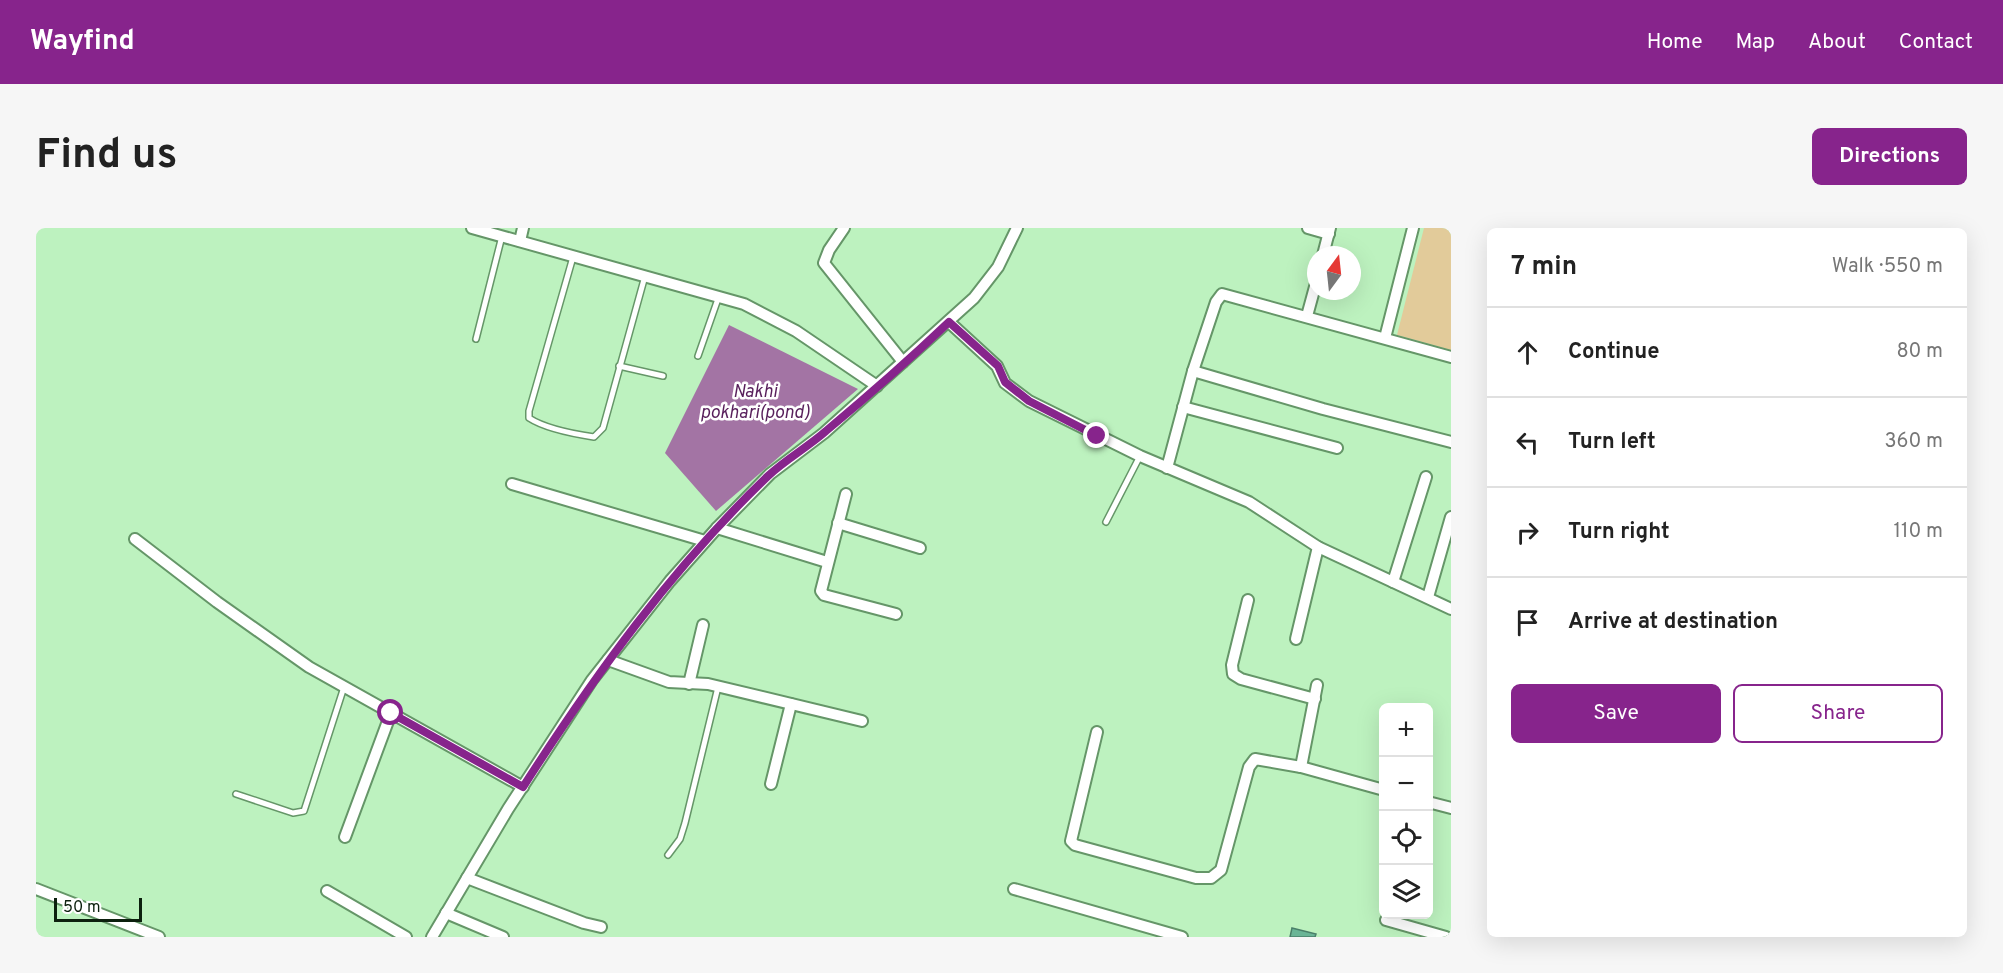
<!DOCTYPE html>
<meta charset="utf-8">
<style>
:root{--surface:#fff;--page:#f6f6f6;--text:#222;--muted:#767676;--line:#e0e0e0;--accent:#87248c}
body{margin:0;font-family:Overpass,sans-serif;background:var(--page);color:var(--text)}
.controls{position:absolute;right:18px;bottom:18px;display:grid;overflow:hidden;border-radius:9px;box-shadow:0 6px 24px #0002}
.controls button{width:54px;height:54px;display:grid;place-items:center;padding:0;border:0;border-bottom:2px solid var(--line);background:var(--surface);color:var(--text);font:30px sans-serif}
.compass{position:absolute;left:1271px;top:18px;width:54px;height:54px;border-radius:50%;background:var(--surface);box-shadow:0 6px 24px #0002;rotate:15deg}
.scale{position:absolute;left:18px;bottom:15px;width:88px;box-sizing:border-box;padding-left:6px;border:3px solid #0c200e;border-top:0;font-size:16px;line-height:21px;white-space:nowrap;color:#0c200e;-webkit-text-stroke:4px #fff;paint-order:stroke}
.stop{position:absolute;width:18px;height:18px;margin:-14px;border:4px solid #87248c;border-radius:50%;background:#fff}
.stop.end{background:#87248c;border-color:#fff;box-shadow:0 2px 6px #0008}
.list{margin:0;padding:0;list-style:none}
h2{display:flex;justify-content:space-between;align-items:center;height:78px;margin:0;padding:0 24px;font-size:26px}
h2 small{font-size:20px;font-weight:400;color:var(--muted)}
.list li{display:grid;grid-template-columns:39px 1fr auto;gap:18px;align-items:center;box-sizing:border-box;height:90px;padding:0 24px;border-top:2px solid var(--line)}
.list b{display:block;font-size:22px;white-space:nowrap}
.list em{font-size:20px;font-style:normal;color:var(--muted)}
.actions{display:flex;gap:12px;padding:18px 24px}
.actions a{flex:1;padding:14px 0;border:2px solid var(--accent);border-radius:9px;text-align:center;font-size:21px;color:var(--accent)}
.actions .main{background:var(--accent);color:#fff}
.icon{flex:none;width:33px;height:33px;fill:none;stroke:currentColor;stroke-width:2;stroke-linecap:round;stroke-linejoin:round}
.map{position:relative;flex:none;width:1415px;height:709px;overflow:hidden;border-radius:9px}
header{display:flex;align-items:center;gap:36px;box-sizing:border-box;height:84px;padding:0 30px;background:var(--accent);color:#fff}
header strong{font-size:28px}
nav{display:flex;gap:33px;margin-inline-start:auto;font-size:21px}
.intro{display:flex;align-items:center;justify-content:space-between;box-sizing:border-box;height:144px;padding:0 36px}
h1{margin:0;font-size:42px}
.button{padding:15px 27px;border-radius:9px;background:var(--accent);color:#fff;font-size:21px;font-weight:700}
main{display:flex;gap:36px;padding:0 36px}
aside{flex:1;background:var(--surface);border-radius:9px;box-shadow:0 6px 24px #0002}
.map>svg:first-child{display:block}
.green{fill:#e2cb9a}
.water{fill:#a374a4}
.building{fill:#6ab596;stroke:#4a7f69;stroke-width:1.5}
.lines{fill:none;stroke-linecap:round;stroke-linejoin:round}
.service-casing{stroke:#659668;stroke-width:8}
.minor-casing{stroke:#659668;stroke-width:14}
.service{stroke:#fff;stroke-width:5}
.minor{stroke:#fff;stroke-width:10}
.route{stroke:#87248c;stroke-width:8}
.labels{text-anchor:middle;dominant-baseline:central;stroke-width:5;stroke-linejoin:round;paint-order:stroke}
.water-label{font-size:18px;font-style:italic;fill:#581f5b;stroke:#fff}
</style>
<header>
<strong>Wayfind</strong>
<nav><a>Home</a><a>Map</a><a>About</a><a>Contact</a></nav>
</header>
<div class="intro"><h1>Find us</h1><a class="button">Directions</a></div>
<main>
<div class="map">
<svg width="1415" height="709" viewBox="0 0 1415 709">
<rect width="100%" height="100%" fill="#bdf2bf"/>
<polygon class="green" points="1388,0 1415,0 1415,122 1361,107"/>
<polygon class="water" points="693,97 822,161 680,283 629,225"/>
<polygon class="building" points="1256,700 1280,706 1279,709 1254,709"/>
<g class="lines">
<g class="service-casing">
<g id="service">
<path d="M537,29L493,183V190C510,201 538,206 558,209L567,200L609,48"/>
<polyline points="440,111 466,8"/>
<polyline points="662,128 683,68"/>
<polyline points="583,138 627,148"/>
<polyline points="1070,294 1104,228"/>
<polyline points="200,566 257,585 268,583 308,459"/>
<polyline points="632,627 644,611 649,595 682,459"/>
</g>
</g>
<g class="minor-casing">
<g id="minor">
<polyline points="436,0 708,76 760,103 841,158"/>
<polyline points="808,0 793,22 788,35 867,134"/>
<polyline points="1272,0 1293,6"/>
<polyline points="484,13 487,0"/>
<polyline points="1287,27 1294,0"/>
<polyline points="1271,88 1280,55"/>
<polyline points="913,94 961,138 969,155 993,173 1104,228 1213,274 1282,319 1415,381"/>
<polyline points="1349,110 1377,0"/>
<polyline points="1157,143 1287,181 1415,214"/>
<polyline points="1147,179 1301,220"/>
<polyline points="1131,240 1157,143 1180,74 1186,66 1415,129"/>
<polyline points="476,256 669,313"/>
<polyline points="810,266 785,363 788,367 860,386"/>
<polyline points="802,295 884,320"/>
<polyline points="681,300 791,334"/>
<polyline points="99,311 181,374 273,439 487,559"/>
<polyline points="1357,354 1390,249"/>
<polyline points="1392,369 1415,289"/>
<polyline points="1212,372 1196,437 1197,446 1205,451 1279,471"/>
<polyline points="1260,411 1282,319"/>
<polyline points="572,432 633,454 672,456 826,493"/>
<polyline points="653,456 667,397"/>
<polyline points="1061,504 1035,613 1039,617 1160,650 1175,650 1185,642 1213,539 1219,531 1265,539 1348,562"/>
<polyline points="1265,539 1281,457"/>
<polyline points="735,556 755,476"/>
<polyline points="1392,574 1415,580"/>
<polyline points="309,609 355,485"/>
<polyline points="431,650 548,695 565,699"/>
<polyline points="0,661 123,709"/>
<polyline points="978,661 1146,709"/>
<polyline points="291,663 370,709"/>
<polyline points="410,685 467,709"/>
<polyline points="1350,692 1410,709"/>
<polyline points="396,709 472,581 556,452 634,353 681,300 734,246 788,205 938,70 962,39 981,0"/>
</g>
</g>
<use href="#service" class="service"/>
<use href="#minor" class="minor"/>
</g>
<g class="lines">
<path class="route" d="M355,485L487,559C559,447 636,340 732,248C750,231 772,219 790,203C832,168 873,132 913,94L962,138L969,154L993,173L1061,208"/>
</g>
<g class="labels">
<g class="water-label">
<text x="719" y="164">Nakhi<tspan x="719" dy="21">pokhari(pond)</tspan></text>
</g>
</g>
</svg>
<div class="controls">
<button>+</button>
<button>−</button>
<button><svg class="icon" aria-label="locate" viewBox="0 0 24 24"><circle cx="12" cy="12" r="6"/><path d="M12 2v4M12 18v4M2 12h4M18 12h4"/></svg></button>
<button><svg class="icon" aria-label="layers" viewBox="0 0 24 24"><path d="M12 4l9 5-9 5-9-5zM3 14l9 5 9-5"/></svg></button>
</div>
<svg class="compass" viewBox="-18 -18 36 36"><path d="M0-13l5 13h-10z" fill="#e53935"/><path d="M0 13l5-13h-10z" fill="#767676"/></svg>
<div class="scale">50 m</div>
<div class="stop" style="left:355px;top:485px"></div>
<div class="stop end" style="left:1061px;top:208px"></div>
</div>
<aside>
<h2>7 min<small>Walk · 550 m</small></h2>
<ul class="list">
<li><svg class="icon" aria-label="ahead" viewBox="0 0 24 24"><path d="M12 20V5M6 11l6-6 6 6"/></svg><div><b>Continue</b></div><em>80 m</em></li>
<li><svg class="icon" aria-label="left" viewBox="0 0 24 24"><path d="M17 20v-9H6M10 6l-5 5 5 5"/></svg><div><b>Turn left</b></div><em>360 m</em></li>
<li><svg class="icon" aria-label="right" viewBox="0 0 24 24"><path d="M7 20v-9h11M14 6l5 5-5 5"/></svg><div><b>Turn right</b></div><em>110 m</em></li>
<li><svg class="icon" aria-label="arrive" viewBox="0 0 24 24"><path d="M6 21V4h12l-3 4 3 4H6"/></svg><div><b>Arrive at destination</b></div></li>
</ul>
<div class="actions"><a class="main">Save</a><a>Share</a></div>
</aside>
</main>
